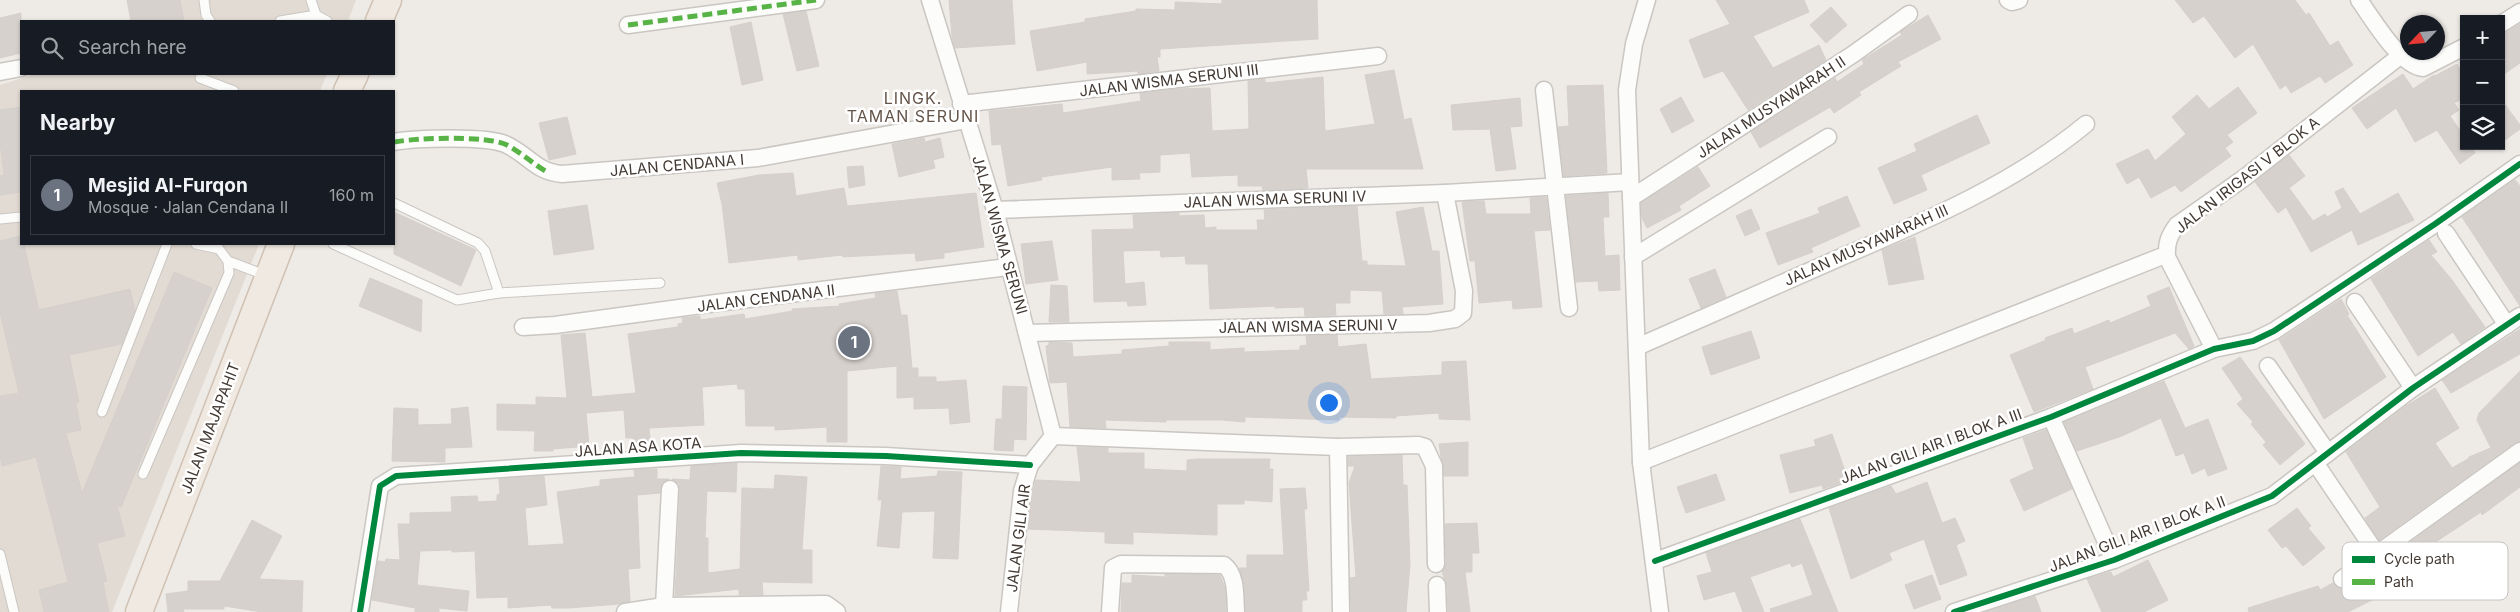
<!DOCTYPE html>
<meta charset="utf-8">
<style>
:root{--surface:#171b24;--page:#20242c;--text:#f1f3f6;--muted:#9ea1a6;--line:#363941;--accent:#0f766e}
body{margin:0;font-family:Inter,sans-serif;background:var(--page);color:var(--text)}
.controls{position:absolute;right:15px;top:15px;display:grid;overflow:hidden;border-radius:0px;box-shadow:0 1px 4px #0004}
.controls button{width:45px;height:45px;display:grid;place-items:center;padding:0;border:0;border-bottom:1px solid var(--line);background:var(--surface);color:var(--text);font:25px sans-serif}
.compass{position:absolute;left:2400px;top:15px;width:45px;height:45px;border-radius:50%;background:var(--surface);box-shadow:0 1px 4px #0004;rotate:244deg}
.you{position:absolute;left:1328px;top:402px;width:18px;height:18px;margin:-12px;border:4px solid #fff;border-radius:50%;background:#1a73e8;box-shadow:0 0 0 8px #1a73e833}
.badge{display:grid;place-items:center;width:32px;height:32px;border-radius:50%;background:var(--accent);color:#fff;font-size:16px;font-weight:700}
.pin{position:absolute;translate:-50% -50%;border:2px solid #fff;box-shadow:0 1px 5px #0006}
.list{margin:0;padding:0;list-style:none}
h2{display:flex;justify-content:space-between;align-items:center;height:65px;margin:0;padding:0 20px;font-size:21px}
h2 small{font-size:16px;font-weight:400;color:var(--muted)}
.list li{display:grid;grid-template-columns:32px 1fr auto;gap:15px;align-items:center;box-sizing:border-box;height:80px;margin:0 10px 10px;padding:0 10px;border:1px solid var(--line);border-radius:0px}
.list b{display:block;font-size:19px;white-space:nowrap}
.list p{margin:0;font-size:16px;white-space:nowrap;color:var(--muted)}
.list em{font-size:16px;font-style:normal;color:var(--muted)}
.icon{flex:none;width:28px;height:28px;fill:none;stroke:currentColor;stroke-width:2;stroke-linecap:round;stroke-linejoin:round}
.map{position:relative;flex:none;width:2520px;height:612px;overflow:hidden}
.search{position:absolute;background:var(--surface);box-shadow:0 1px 4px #0004;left:20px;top:20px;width:375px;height:55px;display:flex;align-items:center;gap:12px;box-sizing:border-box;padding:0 18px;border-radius:0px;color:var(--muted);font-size:19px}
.panel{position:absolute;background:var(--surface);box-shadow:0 1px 4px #0004;left:20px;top:90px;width:375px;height:155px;border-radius:0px}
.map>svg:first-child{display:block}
.residential{fill:#e2dbd3}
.building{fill:#d6d1cd;stroke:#d6d0cc}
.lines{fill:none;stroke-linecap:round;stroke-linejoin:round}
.service-casing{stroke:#cac6c2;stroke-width:11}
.minor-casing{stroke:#cac6c2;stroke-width:19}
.primary-casing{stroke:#d0c2b3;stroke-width:29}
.service{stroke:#fcfcfb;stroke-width:9}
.minor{stroke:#fcfcfb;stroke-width:16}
.primary{stroke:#f0e9e2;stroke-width:26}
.quiet{stroke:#57b346;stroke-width:5;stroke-dasharray:10 5;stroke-linecap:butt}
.cycleway-casing{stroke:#fff;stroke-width:9}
.cycleway{stroke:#00873e;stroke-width:6}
.labels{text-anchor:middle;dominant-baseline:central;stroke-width:5;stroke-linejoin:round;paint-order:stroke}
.street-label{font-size:15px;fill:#423933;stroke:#fff}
.neighbourhood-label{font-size:16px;letter-spacing:1px;fill:#65554a;stroke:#fff}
.key{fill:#fff;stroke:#c6c4c2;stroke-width:1}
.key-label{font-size:14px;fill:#423933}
</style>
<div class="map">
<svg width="2520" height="612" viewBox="0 0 2520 612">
<rect width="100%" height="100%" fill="#eeeae6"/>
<g class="residential">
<polygon points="141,0 356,0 348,21 143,21"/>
<polygon points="35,74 327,74 320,91 21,91 21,244 259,244 112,612 0,612 0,85"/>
</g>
<g class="building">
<polygon points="127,0 180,0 184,21 131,21"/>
<polygon points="949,0 1012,0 1015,44 955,48 952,36"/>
<polygon points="1222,0 1317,0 1318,39 1160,49 1160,57 1157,57 1159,71 1138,74 1138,71 1087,74 1087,62 1037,71 1030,31 1085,22 1085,19 1136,11 1136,9 1175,10 1175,2 1222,4"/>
<polygon points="1716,0 1804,0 1809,12 1753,36 1773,68 1819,45 1826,60 1748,110 1723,71 1704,78 1689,40 1730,24"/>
<polygon points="2175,0 2295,0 2306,15 2309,13 2330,46 2338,41 2353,65 2325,83 2320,76 2291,93 2286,85 2280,89 2253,44 2235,58 2204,16 2193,23"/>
<polygon points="1831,7 1847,25 1826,43 1810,25"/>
<polygon points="806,11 819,66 797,71 783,14"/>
<polygon points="21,13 21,53 0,58 0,18"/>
<polygon points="1928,15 1941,39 1898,62 1901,66 1859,92 1861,95 1834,113 1830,107 1760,148 1751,132 1835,78 1837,82 1864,64 1862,60 1902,35 1900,32"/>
<polygon points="751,22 763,80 742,85 730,27"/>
<polygon points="2520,24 2520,63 2501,76 2501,36"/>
<polygon points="2457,64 2464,75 2464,98 2454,103 2459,110 2450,116 2464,136 2464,146 2471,146 2475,153 2460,164 2437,130 2415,142 2396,108 2367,129 2352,108 2403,74 2413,89 2434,75 2435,76"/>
<polygon points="1394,70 1404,120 1411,118 1423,169 1306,169 1308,188 1263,190 1262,186 1238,186 1238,175 1192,177 1190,153 1160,155 1160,172 1139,173 1140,179 1112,180 1112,167 1041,177 1042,180 1008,186 1001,144 992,145 989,111 1062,104 1063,113 1141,101 1140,93 1178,89 1210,88 1212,131 1249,129 1248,81 1265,79 1265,83 1323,77 1325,131 1375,124 1365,75"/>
<polygon points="1603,85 1607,173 1564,176 1558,127 1569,126 1567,86"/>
<polygon points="2238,87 2257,113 2227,135 2233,142 2225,148 2231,156 2181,192 2175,185 2151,198 2139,177 2127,184 2116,164 2148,149 2155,161 2186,134 2172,117 2197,95 2209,109"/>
<polygon points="1681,97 1694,121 1672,133 1660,109"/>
<polygon points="1520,98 1522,126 1510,127 1516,169 1496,171 1490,129 1453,130 1451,105"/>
<polygon points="2501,99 2520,125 2520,129 2501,143"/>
<polygon points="21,107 21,192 0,195 0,176 4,175 0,143 0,110"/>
<polygon points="1977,115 1990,143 1921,175 1927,190 1894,204 1878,168 1917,151 1914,144"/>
<polygon points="567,117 576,154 549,160 539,123"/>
<polygon points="924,138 925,142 940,138 944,157 933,160 935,168 899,177 892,144"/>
<polygon points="2289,155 2305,176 2289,188 2313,221 2325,214 2327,217 2342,208 2335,192 2343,188 2360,214 2398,193 2414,220 2358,245 2352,230 2311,252 2286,207 2278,213 2255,182"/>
<polygon points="863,166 865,185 849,188 847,167"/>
<polygon points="1698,167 1710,186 1679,206 1681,210 1647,228 1642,218 1641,203"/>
<polygon points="793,173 796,196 844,188 847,206 976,193 984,247 944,253 944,258 916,261 915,253 843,257 842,255 798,260 798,255 729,263 722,204 717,183 759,175"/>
<polygon points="2515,180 2520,186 2520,306 2462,217"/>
<polygon points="1608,193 1609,217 1603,217 1605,256 1619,255 1620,290 1599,291 1598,281 1576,282 1566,196"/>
<polygon points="1847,196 1860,226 1811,248 1813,252 1778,265 1766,233 1820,213 1818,208"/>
<polygon points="1546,197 1550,230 1534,231 1542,307 1513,309 1512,300 1479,303 1475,261 1470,261 1462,202 1484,201 1486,214 1531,214 1530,198"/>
<polygon points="587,205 594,249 554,255 548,211"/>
<polygon points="1357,206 1362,261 1367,261 1367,265 1406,266 1396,212 1423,207 1432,251 1439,251 1443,304 1402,307 1403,314 1384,314 1382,291 1350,290 1350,303 1335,303 1336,315 1305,316 1304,307 1275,308 1275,306 1210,309 1208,264 1186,264 1185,256 1161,257 1160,250 1123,251 1125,284 1144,282 1146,305 1128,306 1127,301 1094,302 1092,230 1134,229 1133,215 1179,213 1179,216 1204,215 1205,228 1216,227 1216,230 1258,230 1257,220 1265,220 1264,210"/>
<polygon points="1751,209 1760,229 1745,236 1736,216"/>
<polygon points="394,212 476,250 461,286 394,254"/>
<polygon points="21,236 21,244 24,244 39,310 130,289 135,310 122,344 69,355 79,402 76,403 81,430 66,433 82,493 174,272 212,288 121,507 117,505 125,536 97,543 107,581 103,582 109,612 44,612 39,590 68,582 36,457 2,466 0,457 0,396 19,393 0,313 0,241"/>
<polygon points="1915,237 1924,279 1889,285 1882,250"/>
<polygon points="2429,240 2437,252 2431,255 2452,280 2485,327 2461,344 2453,332 2418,356 2371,279"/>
<polygon points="1052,241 1058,280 1026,284 1021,244"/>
<polygon points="1715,269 1726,297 1701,308 1689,279"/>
<polygon points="370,278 422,300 421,332 359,306"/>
<polygon points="1051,285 1067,286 1069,322 1049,322"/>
<polygon points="2169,287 2194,346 2189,349 2175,333 2085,367 2093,389 2034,412 2010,355 2046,340 2045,338 2072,328 2074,334 2109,320 2110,323 2151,306 2147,296"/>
<polygon points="897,291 901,315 907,315 912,368 918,368 918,377 936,377 936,382 966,380 970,422 950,424 949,408 914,409 914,397 897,398 897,366 847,371 847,442 827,442 827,427 775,430 775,426 746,426 745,389 738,389 737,384 702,387 704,425 649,428 651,449 633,450 633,438 626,438 624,410 586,413 589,446 553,449 553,451 534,451 535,431 497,430 497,404 536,405 536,397 567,398 561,335 585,333 592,397 636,393 628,334 678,327 678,324 683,323 682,318 700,316 700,320 744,314 745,319 793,311 792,309 840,306 839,304 876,298 875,293"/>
<polygon points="2341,299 2349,314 2347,315 2386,377 2324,419 2279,340"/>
<polygon points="2520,329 2520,354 2451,393 2442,380"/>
<polygon points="1751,331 1760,358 1711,375 1702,347"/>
<polygon points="1337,335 1338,347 1366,344 1371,379 1442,375 1442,362 1466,361 1470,420 1439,419 1439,413 1396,416 1396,418 1339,417 1339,420 1245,417 1245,422 1222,420 1166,420 1166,422 1105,420 1106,428 1070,427 1067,382 1050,383 1046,346 1049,345 1049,342 1072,343 1073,357 1122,354 1122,350 1169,346 1169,342 1210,342 1210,350 1244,348 1244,352 1300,350 1300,346 1307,345 1306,336"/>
<polygon points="2240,357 2305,444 2280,465 2263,445 2266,442 2251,424 2253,422 2237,404 2243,399 2222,368"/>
<polygon points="2520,371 2520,441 2514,443 2379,540 2365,518 2380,507 2346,452 2406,406 2435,388 2459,428 2435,443 2452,468 2468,459 2469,457 2491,448 2477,420 2479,413"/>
<polygon points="2164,381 2185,428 2208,419 2227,469 2208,476 2205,468 2192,474 2184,453 2176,456 2161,418 2122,436 2077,451 2064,422"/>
<polygon points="1003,386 1027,387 1026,440 1014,439 1013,451 994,450 996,419 1002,419"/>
<polygon points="468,407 472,447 445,448 445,462 392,461 394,408 418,409 418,425 452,424 451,409"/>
<polygon points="2046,430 2072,489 2024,511 2010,480 2034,469 2023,438"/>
<polygon points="1832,434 1848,480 1823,489 1822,485 1790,493 1780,455 1816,446 1814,440"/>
<polygon points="1468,442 1468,476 1444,476 1439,444"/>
<polygon points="1077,447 1108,448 1108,453 1144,453 1144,469 1187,471 1187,460 1197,459 1270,459 1269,469 1273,469 1272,502 1244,500 1244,504 1217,504 1217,535 1133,532 1133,544 1105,543 1105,532 1028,529 1032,493 1036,480 1081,482"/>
<polygon points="1402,455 1403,485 1407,485 1410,564 1406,612 1351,612 1350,578 1356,577 1349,483 1355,466 1348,466 1348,457"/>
<polygon points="737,463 736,492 707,491 705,538 708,538 708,573 740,569 742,488 774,489 775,475 807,477 802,550 812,550 812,583 762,582 763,595 739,595 739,589 675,596 680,490 679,484 672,479 690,480 691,466"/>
<polygon points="2520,463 2520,487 2482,515 2481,512 2422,551 2425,556 2391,580 2394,584 2376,598 2348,612 2249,612 2248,608 2318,586 2320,590 2333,583 2338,588 2348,587"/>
<polygon points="881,466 901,467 900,479 937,476 938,471 962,472 958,559 933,558 935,511 902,512 899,548 877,546 882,500 878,500"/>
<polygon points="657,469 657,479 669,479 662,483 660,493 637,495 640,568 628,569 630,601 619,604 569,608 552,608 551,605 508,608 508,597 477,598 475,551 452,552 452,550 420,551 417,585 469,591 467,611 439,608 439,612 415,612 415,608 372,600 378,561 385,562 386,559 400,560 398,524 410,524 410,513 452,512 451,497 477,496 478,502 497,501 497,495 500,494 499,479 544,476 547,505 525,508 528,546 564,544 557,492 600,486 600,480 635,477 634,470"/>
<polygon points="1716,474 1725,500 1686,513 1677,487"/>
<polygon points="1927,482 1942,523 1955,518 1965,541 1956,545 1967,575 1940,585 1924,539 1889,553 1892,560 1851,579 1829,508 1891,486 1896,494"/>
<polygon points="1305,488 1307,509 1304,509 1309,591 1306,591 1307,600 1302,600 1302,612 1246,612 1244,585 1239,568 1247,568 1247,555 1284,555 1280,489"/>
<polygon points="2297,508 2311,526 2308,528 2325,548 2303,566 2286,546 2282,548 2268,530"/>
<polygon points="1800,519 1838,612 1771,612 1770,609 1813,595 1802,563 1792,567 1790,563 1750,577 1764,612 1743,612 1735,591 1704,600 1697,576 1712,572 1706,553"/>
<polygon points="252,520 282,536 259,579 303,581 302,612 262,612 224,606 224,609 183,609 184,612 168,612 166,594 188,591 188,581 220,581"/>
<polygon points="1477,523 1479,553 1472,553 1472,572 1465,572 1470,612 1448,612 1447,585 1442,572 1446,564 1445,524"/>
<polygon points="2148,560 2168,600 2144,612 2102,612 2087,579 2111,572 2113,577"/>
<polygon points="1165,574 1220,575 1225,588 1226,612 1121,612 1122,583 1132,583 1132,575 1165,577"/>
<polygon points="1932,575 1941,599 1914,609 1905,585"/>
<polygon points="2035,596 2041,612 1986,612"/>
</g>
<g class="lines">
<g class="service-casing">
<g id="service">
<polyline points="204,0 206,15 210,21"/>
<polyline points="311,0 316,15"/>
<polyline points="280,21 316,15 327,21"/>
<polyline points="200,78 234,91"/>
<polyline points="394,203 478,243 485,251 499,293"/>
<polyline points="0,219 21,217"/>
<polyline points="333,244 457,300 499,293 660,283"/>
<polyline points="228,261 265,275"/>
<polyline points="102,412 167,244"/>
<polyline points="143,474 229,273 228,261 219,249 196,244"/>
<polyline points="0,554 14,612"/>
</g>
</g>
<g class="minor-casing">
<g id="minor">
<polyline points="930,0 995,210 1053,436 1030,465 1022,491 1009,612"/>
<polyline points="1647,0 1634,44 1627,90 1641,462 1660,612"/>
<polyline points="2008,0 2012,2 2019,0"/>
<path d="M2359,0C2372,18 2400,66 2423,68L2464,47"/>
<polyline points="2501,24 2520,12"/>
<polyline points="628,25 816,0"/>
<polyline points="0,72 21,68"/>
<polyline points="1544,90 1569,308"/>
<polyline points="961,104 1378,56"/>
<path d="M394,142C415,138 486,136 505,144C528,154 535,172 562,174L758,158L967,120"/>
<polyline points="1631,198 1852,55 1909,14"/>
<polyline points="995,210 1445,193 1630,182"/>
<polyline points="2446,233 2507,325"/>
<polyline points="1633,257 1828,137"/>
<polyline points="2355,302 2413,388"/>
<polyline points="523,327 555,325 716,303 1008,267"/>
<polyline points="1028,333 1429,323 1455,319 1463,313 1464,291 1445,193"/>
<path d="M1637,347C1707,316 1776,286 1846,255C1928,220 2016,182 2086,124"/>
<path d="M2214,349L2167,257C2166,243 2169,236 2177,225L2244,178L2400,56"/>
<polyline points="2268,366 2328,453"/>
<polyline points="2051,417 2114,560"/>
<polyline points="1053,436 1338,447 1418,445 1425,447 1434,466 1436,564"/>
<polyline points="1338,447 1341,612"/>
<polyline points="1641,462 2160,257"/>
<polyline points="2316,464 2377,554"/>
<polyline points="1655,561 2051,417 2214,349 2253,341 2274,331 2435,224 2520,164"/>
<polyline points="2342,579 2520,451"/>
<polyline points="1437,585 1438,612"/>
<polyline points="664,606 670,489"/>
<polyline points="360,612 380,486 396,476 741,453 886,456 1030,465"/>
<polyline points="625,612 664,606 826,604 837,612"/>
<path d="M1110,612L1113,568L1121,564L1224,565C1237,574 1235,598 1236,612"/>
<polyline points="1954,612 2114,560 2272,496 2413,388 2520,316"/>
</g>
</g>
<g class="primary-casing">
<g id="primary">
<polyline points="379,21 388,0"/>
<polyline points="347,91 355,74"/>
<polyline points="139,612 281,244"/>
</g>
</g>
<use href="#service" class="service"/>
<use href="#minor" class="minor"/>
<use href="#primary" class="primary"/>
<g class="quiet">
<polyline points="628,25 816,0"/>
<path d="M394,142C416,138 487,135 507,145C522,153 534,165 549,173"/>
</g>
<g class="cycleway-casing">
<g id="cycleway">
<polyline points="1655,561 2051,417 2214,349 2253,341 2274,331 2435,224 2520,164"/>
<polyline points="360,612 380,486 396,476 741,453 886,456 1030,465"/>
<polyline points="1954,612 2114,560 2272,496 2413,388 2520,316"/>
</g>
</g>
<use href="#cycleway" class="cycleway"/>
</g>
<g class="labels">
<g class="street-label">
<text transform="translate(1169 80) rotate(-7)">JALAN WISMA SERUNI III</text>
<text transform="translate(1771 107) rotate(-33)">JALAN MUSYAWARAH II</text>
<text transform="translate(677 165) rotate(-5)">JALAN CENDANA I</text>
<text transform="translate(2247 175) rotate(-38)">JALAN IRIGASI V BLOK A</text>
<text transform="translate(1275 199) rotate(-2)">JALAN WISMA SERUNI IV</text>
<text transform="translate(1000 235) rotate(74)">JALAN WISMA SERUNI</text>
<text transform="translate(1866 245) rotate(-24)">JALAN MUSYAWARAH III</text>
<text transform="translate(766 298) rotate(-7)">JALAN CENDANA II</text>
<text transform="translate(1308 326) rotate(-1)">JALAN WISMA SERUNI V</text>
<text transform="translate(210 428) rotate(-69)">JALAN MAJAPAHIT</text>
<text transform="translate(1931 446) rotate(-20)">JALAN GILI AIR I BLOK A III</text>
<text transform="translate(638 447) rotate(-4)">JALAN ASA KOTA</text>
<text transform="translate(2137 534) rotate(-21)">JALAN GILI AIR I BLOK A II</text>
<text transform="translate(1018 538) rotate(-83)">JALAN GILI AIR</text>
</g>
<g class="neighbourhood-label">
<text x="913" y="98">LINGK.<tspan x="913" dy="18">TAMAN SERUNI</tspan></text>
</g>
</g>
<rect x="2342" y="542" width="166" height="58" rx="8" class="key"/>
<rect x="2352" y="556" width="23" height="7" fill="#00873e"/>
<rect x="2352" y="579" width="23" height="6" fill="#57b346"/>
<g class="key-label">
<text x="2384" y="564">Cycle path</text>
<text x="2384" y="587">Path</text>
</g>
</svg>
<div class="controls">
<button>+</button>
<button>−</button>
<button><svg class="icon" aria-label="layers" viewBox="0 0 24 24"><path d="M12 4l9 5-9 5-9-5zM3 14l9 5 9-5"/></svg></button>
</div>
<svg class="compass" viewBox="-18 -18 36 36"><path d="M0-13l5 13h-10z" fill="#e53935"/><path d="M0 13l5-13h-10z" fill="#9ea1a6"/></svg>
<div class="you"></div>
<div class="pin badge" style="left:854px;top:342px;background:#6b7280">1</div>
<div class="search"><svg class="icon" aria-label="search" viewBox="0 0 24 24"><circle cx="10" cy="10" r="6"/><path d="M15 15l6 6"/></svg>Search here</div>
<section class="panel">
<h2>Nearby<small></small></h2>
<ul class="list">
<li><span class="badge" style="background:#6b7280">1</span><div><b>Mesjid Al-Furqon</b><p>Mosque · Jalan Cendana II</p></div><em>160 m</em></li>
</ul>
</section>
</div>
